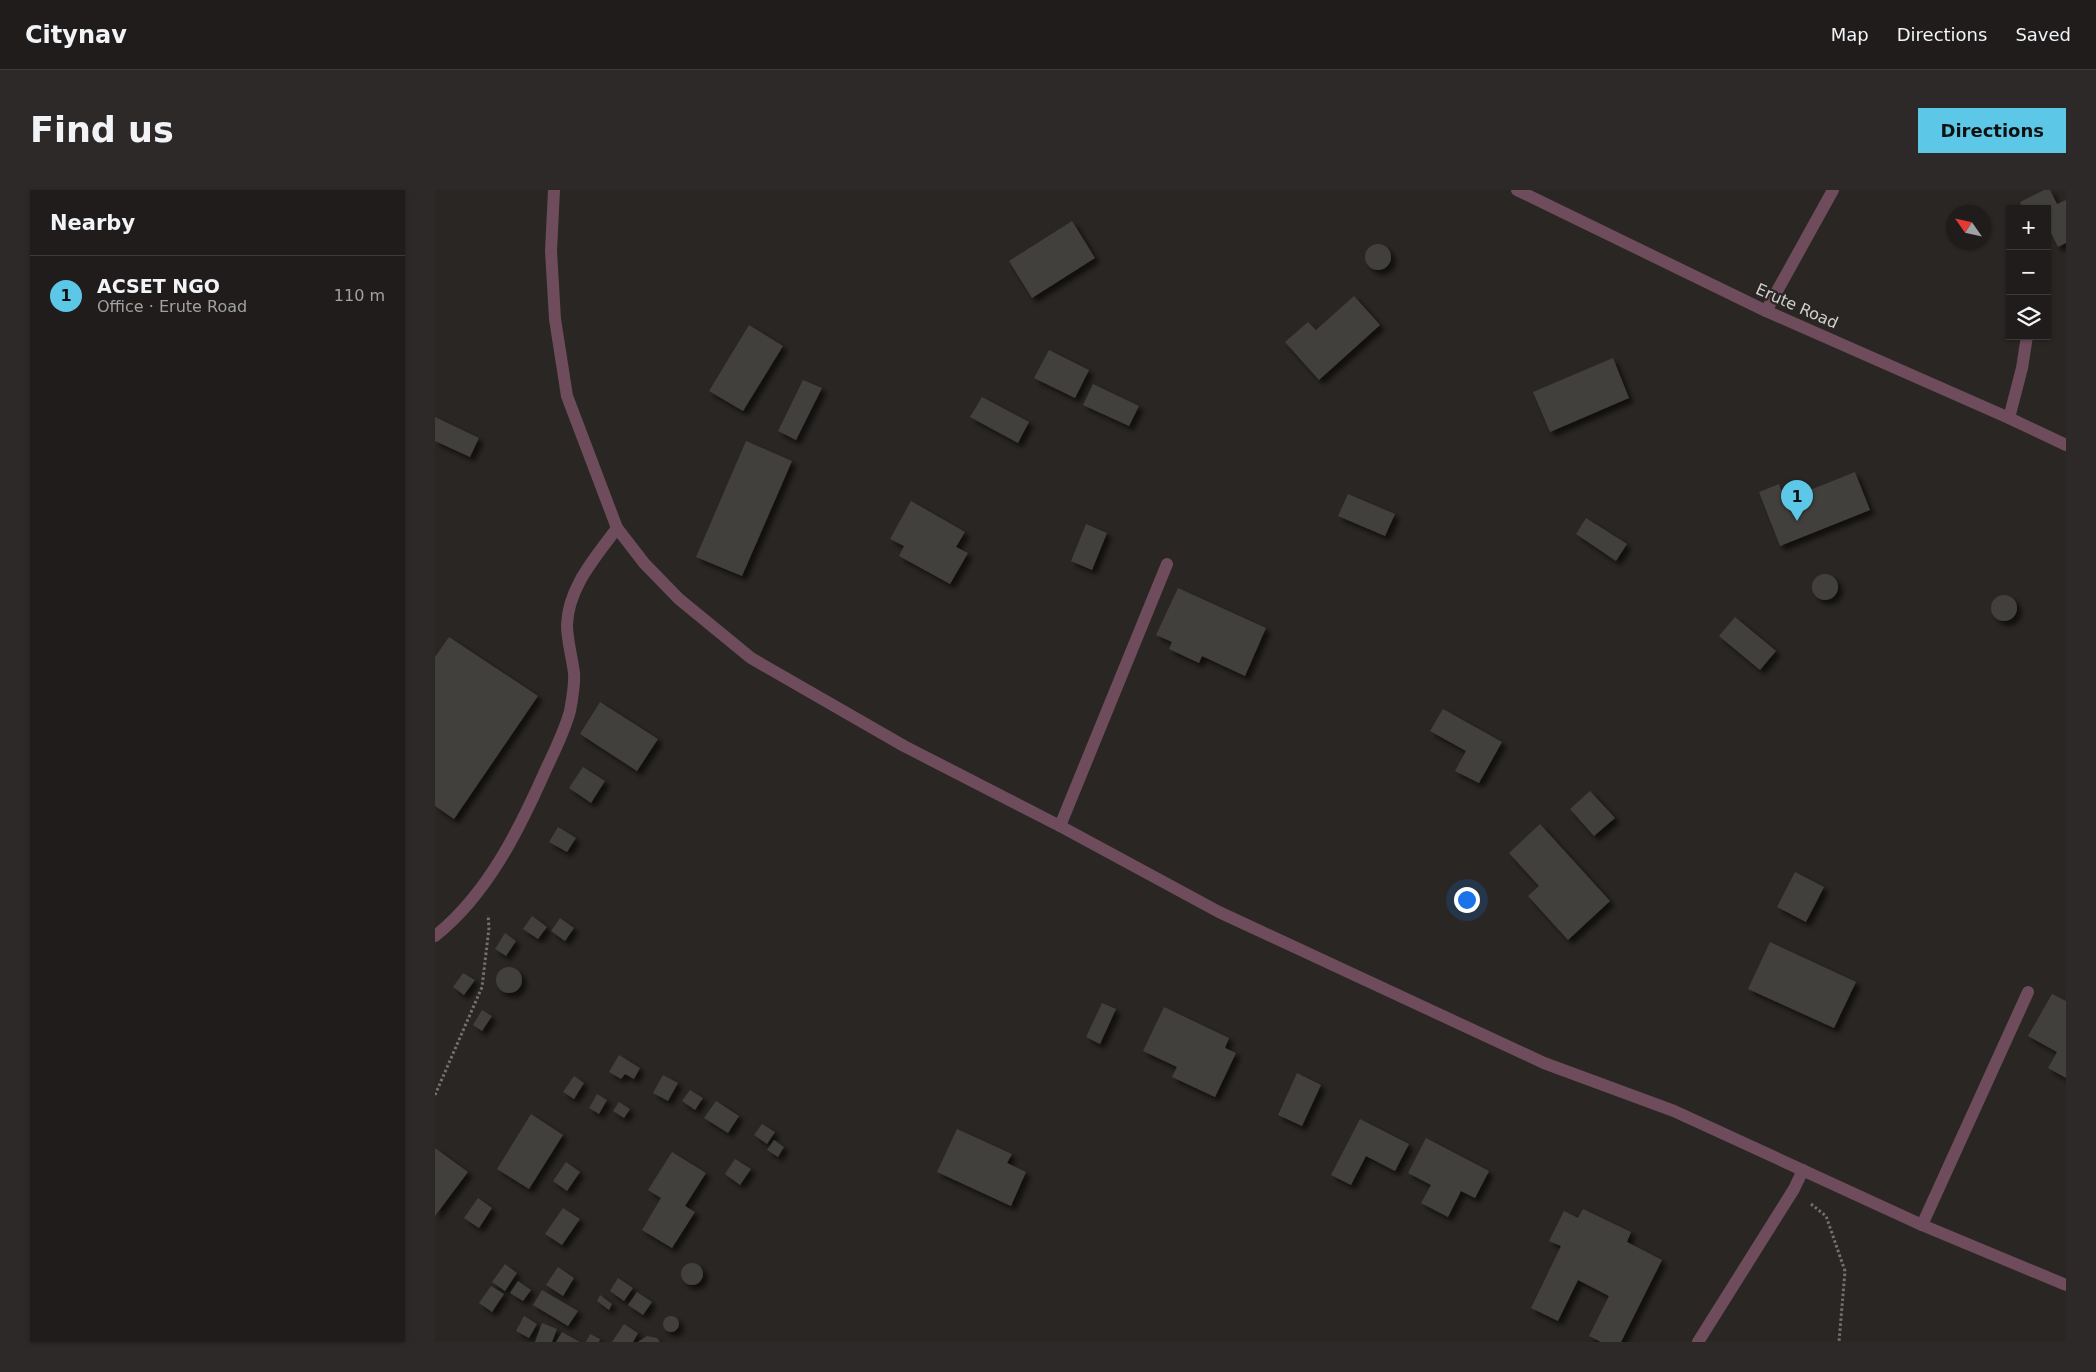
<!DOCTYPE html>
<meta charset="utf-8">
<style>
:root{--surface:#1f1c1b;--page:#2c2928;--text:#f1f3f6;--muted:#a1a1a3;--line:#3c3a3a;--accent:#5cc7e7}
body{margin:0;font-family:"DejaVu Sans",sans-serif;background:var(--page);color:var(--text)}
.controls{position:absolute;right:15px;top:15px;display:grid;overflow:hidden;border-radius:0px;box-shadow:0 1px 4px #0004}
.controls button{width:45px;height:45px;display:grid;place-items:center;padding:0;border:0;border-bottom:1px solid var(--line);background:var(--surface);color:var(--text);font:25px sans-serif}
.compass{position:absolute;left:1511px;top:15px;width:45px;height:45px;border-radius:50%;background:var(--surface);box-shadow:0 1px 4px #0004;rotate:304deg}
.you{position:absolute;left:1031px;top:709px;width:18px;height:18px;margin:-12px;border:4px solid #fff;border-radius:50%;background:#1a73e8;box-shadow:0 0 0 8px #1a73e833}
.badge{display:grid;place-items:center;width:32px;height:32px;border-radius:50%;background:var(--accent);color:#111;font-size:16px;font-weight:700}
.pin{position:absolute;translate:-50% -41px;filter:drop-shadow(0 1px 2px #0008)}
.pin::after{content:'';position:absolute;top:26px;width:18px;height:15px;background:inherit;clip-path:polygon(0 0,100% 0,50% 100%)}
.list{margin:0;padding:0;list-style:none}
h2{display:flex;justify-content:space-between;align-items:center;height:65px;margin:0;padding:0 20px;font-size:21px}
h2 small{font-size:16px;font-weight:400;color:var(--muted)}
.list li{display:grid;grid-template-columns:32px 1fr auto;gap:15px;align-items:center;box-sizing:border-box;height:80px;padding:0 20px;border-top:1px solid var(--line)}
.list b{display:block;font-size:19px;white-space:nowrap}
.list p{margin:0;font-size:16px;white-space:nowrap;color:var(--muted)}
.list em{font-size:16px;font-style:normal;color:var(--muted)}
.icon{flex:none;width:28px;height:28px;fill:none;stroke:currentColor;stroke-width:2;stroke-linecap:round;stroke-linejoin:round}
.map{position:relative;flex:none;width:1631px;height:1152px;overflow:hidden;border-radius:0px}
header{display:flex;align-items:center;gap:30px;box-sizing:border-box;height:70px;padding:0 25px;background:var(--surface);border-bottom:1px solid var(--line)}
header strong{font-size:24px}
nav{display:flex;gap:28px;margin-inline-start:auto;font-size:18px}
.intro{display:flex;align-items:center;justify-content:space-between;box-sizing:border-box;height:120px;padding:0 30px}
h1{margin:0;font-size:35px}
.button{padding:12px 22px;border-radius:0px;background:var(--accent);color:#111;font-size:18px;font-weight:700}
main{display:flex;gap:30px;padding:0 30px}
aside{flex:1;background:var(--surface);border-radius:0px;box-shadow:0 1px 4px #0004}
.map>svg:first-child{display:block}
.building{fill:#433f3d;filter:url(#shadow)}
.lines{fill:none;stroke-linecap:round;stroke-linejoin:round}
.path{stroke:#747170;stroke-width:3;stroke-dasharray:2.5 2.5;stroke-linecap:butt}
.service{stroke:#6e4c5c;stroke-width:12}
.minor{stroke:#6e4c5c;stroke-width:12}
.labels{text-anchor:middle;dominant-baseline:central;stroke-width:4.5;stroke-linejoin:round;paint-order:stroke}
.street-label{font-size:16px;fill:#d3d1d0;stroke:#292624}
</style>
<header>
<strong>Citynav</strong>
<nav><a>Map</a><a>Directions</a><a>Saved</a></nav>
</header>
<div class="intro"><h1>Find us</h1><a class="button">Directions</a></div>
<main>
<aside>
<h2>Nearby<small></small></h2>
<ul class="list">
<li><span class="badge">1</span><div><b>ACSET NGO</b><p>Office · Erute Road</p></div><em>110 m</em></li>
</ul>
</aside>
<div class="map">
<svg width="1631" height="1152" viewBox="0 0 1631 1152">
<defs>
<filter id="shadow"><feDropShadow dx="4.5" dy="4.5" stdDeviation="2.5" flood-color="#0009"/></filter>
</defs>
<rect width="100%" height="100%" fill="#292624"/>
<g class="building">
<polygon points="1609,0 1615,0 1622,14 1631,10 1631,53 1623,57 1612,35 1612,19 1588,19 1585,12"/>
<polygon points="637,31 660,68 597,108 574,71"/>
<circle cx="943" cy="67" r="13"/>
<polygon points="919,106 945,135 884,190 850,152 873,132 881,140"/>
<polygon points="314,135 348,156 308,221 274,201"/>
<polygon points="614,160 654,180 640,208 599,188"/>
<polygon points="1178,168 1194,208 1115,242 1098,202"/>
<polygon points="368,190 387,198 361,250 343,241"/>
<polygon points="658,194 704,216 694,236 648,215"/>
<polygon points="547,207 594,232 583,253 535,227"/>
<polygon points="0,227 44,248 35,267 0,251"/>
<polygon points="311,251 357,271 307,386 261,367"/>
<polygon points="1420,282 1435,320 1345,356 1324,302 1344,294 1350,310"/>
<polygon points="913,304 960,324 950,346 903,326"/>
<polygon points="476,311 530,342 521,357 533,363 515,394 464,366 469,356 455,349"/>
<polygon points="1151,328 1192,354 1181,371 1141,344"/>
<polygon points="651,334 672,343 657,380 636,371"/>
<circle cx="1390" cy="397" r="13"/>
<polygon points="743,398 831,438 810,486 767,466 764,473 734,459 737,452 721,445"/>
<circle cx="1569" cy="418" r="13"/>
<polygon points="1300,427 1341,461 1325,480 1284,446"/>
<polygon points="14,447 103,506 19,629 0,616 0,467"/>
<polygon points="165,512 223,549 202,581 145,544"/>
<polygon points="1008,519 1067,552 1044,593 1020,581 1031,561 995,541"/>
<polygon points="148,577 170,591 156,613 134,598"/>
<polygon points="1155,601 1180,628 1159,646 1135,619"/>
<polygon points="1105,634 1175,711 1133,750 1093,706 1104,696 1074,663"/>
<polygon points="123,637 141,648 132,662 114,652"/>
<polygon points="1360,682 1389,697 1371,732 1342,717"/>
<polygon points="97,726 112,737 103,749 88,739"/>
<polygon points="125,728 139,738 130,751 116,741"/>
<polygon points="70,743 81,751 71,766 60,759"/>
<polygon points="1335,752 1421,792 1399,838 1313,799"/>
<circle cx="74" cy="790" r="13"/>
<polygon points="28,783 40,790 29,805 18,797"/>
<polygon points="1617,804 1631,811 1631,888 1613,878 1622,862 1593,846"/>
<polygon points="667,813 681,819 665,854 651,847"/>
<polygon points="729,817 794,848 790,858 801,863 780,907 737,887 742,877 708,861"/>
<polygon points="47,820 57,826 47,841 38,835"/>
<polygon points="184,865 205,878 199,889 190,884 186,889 174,882"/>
<polygon points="862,883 886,895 867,936 843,925"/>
<polygon points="228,885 243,893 233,911 218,903"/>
<polygon points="139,886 149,893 139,909 128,902"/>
<polygon points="255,900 268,908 260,920 247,911"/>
<polygon points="162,904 172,910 164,924 154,918"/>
<polygon points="281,911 304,926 293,943 269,928"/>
<polygon points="184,912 195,919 189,928 178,921"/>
<polygon points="96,924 128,945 94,999 62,979"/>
<polygon points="925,929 974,954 960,981 931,966 916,995 896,985"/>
<polygon points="327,934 340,942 332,954 319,945"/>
<polygon points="522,939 577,964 572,973 591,982 576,1016 502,982"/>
<polygon points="991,948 1054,981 1040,1008 1026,1001 1013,1027 986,1013 996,995 973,983"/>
<polygon points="339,950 349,957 343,967 332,960"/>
<polygon points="0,958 33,982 0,1026"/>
<polygon points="237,962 271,983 250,1016 260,1022 237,1058 207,1040 226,1008 213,1000"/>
<polygon points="300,969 316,979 305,995 290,984"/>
<polygon points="131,972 145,982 132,1001 118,991"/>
<polygon points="43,1008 57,1018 44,1038 29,1028"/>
<polygon points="128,1018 145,1029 127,1055 110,1044"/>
<polygon points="1148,1019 1196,1042 1192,1052 1227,1070 1186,1152 1166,1152 1154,1146 1174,1106 1143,1090 1123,1131 1096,1118 1126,1056 1114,1051 1129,1021 1143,1028"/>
<circle cx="257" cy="1084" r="11"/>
<polygon points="70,1074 82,1083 70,1101 57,1092"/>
<polygon points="123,1077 139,1088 128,1106 111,1095"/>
<polygon points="183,1088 198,1098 189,1111 175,1101"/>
<polygon points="83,1091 96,1100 88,1111 75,1103"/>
<polygon points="56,1096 69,1104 57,1122 44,1113"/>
<polygon points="107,1100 143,1121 133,1136 98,1115"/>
<polygon points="202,1102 217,1112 208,1125 193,1115"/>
<polygon points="165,1105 177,1114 174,1120 162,1111"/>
<polygon points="89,1126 102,1134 94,1148 81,1141"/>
<circle cx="236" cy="1134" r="8"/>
<polygon points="107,1133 122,1139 117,1152 100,1152"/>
<polygon points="189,1134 203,1143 198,1152 177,1152"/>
<polygon points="127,1142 145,1152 121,1152"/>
<polygon points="155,1144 165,1149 164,1152 151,1152"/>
<polygon points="212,1146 222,1148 225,1152 203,1152"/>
</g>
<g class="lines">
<g class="path">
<polyline points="0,905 47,797 54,738 53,725"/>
<polyline points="1376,1014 1391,1026 1410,1081 1404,1152"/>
</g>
<g class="service">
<polyline points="1574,228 1587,178 1592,146"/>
<polyline points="625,636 732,374"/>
<polyline points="1487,1035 1593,802"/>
<polyline points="1263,1152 1359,999 1368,980"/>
</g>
<g class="minor">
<polyline points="119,0 116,61 120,129 132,206 182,338 209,373 244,409 316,468 469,556 625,636 784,722 1109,873 1239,921 1487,1035 1631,1095"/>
<polyline points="1082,0 1331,121 1574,228 1631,255"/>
<polyline points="1331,121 1398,0"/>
<path d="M0,746C53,704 85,638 112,577C120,560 130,540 135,521C137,510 140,494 139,483C137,467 132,450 132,435C133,397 161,367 182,338"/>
</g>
</g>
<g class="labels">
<g class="street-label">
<text transform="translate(1362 116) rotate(24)">Erute Road</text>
</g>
</g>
</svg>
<div class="controls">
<button>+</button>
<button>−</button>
<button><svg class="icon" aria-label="layers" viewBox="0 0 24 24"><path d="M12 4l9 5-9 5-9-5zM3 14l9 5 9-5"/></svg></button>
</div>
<svg class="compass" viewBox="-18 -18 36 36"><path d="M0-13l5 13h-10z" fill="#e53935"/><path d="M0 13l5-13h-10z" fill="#a1a1a3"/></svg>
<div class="you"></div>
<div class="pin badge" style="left:1362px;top:331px">1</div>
</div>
</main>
